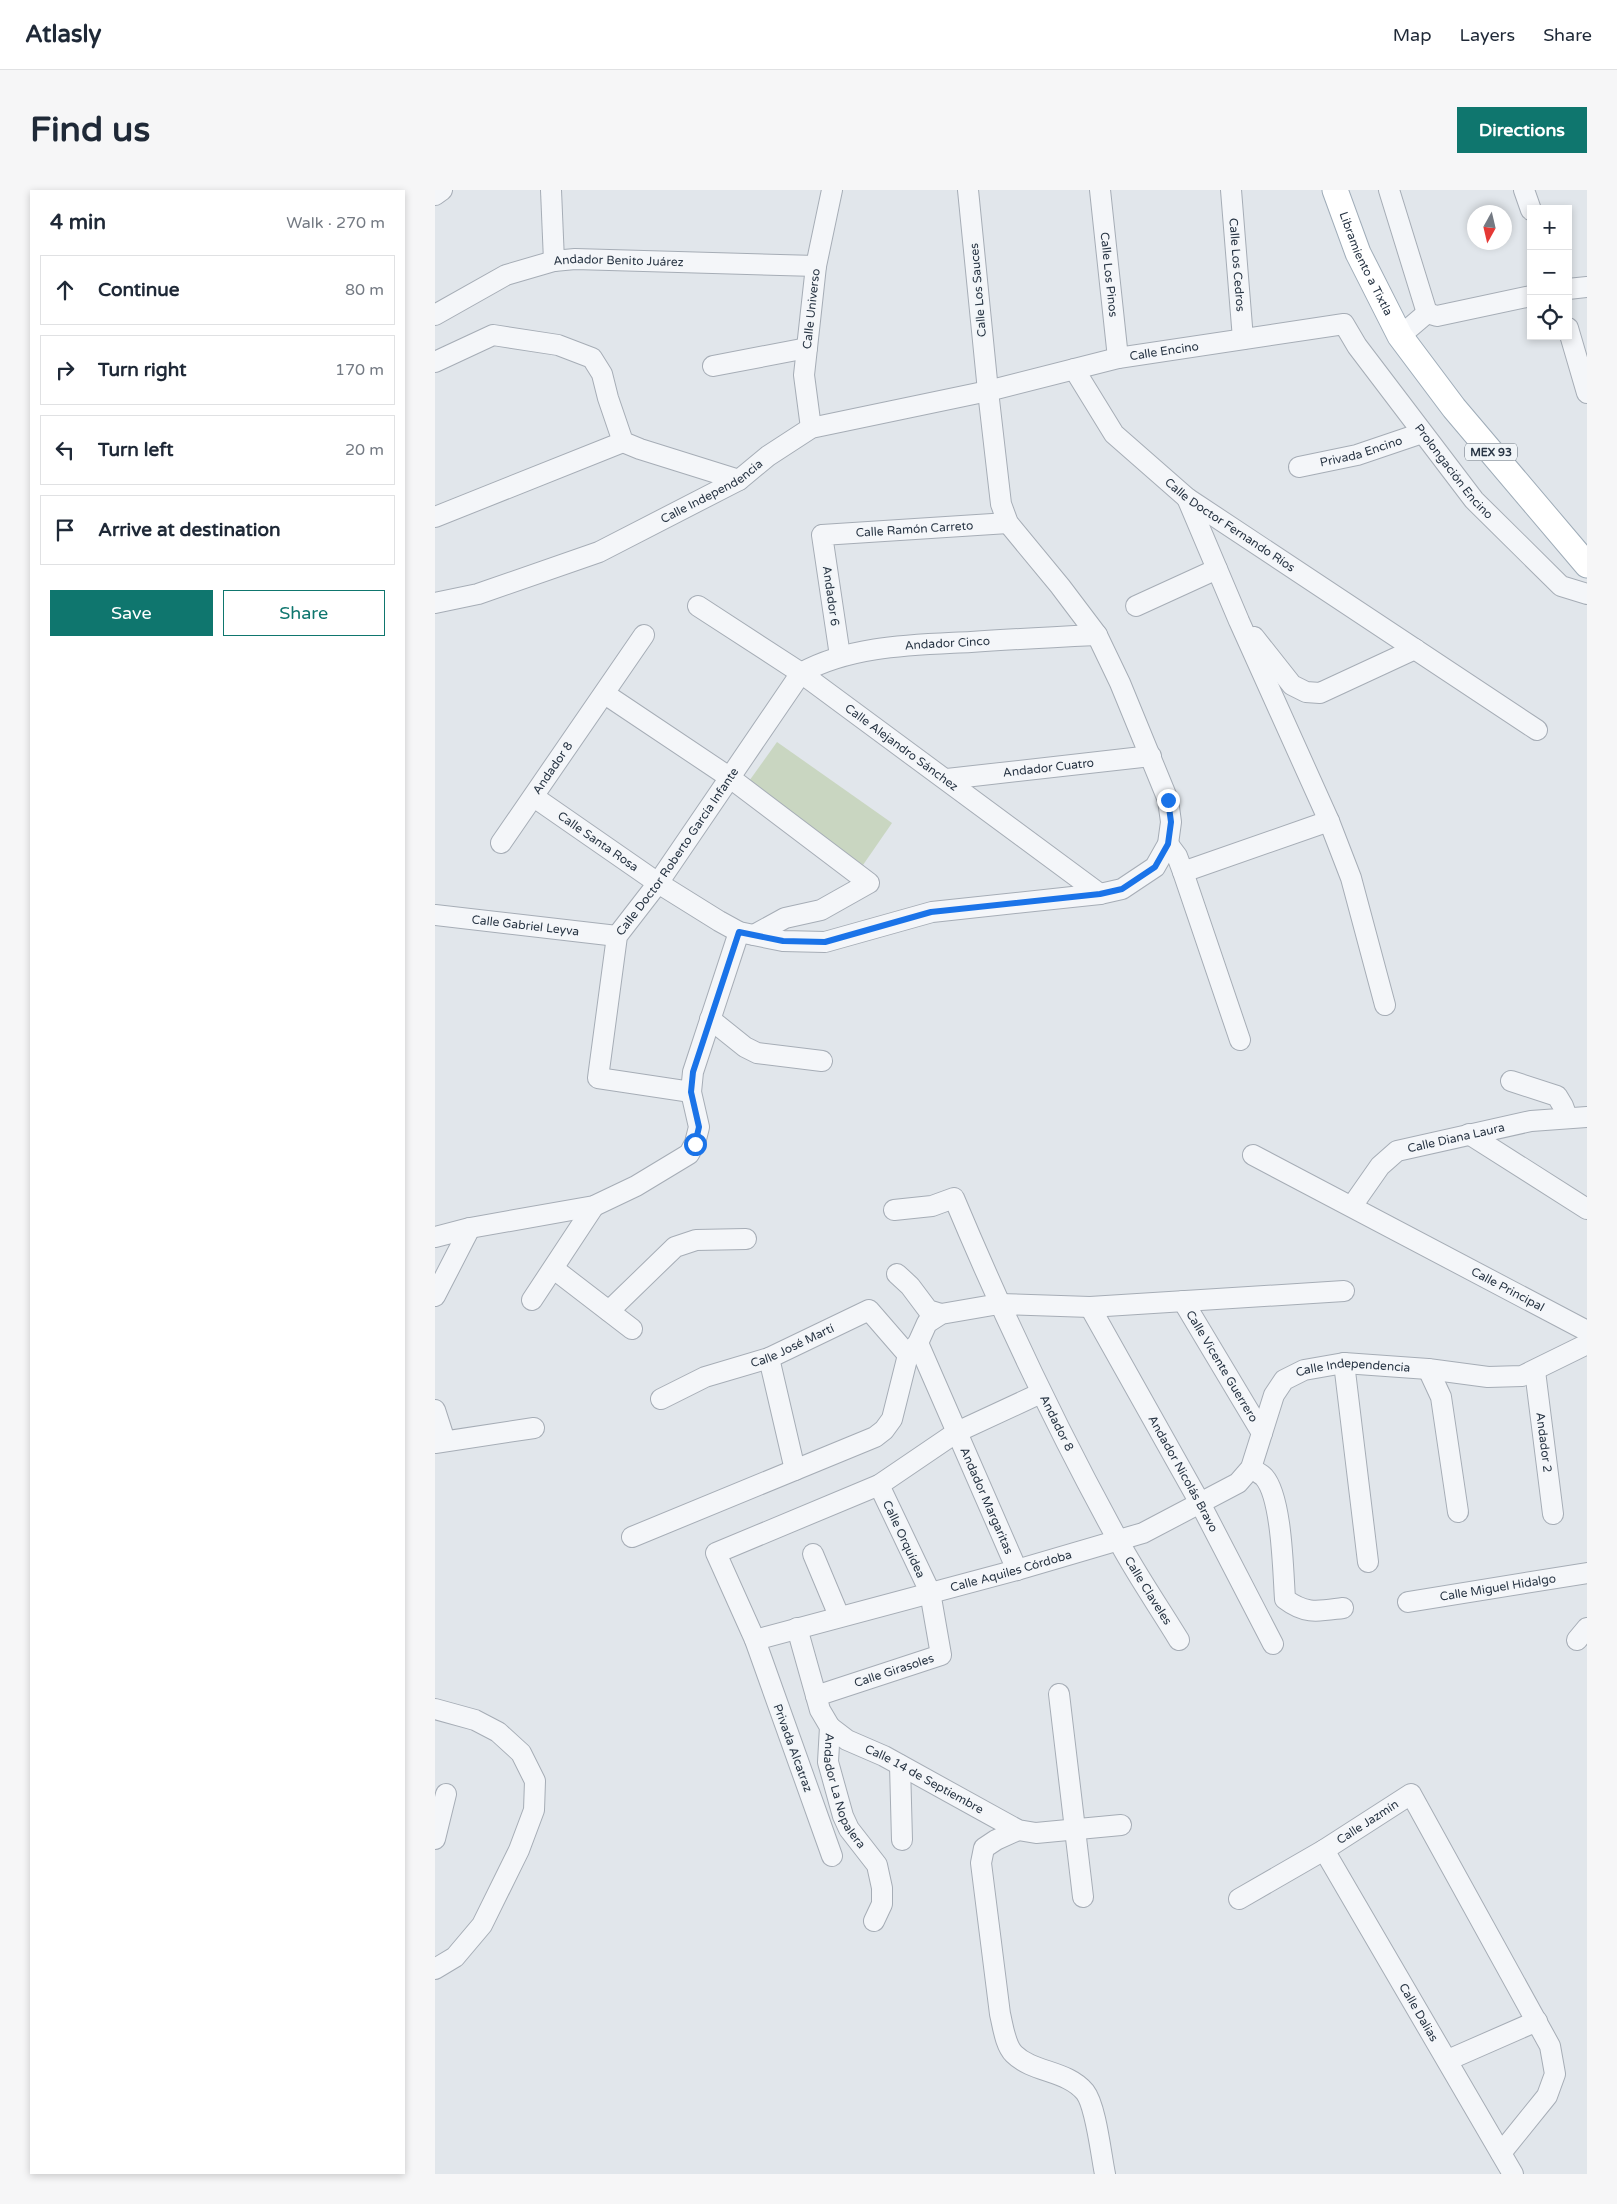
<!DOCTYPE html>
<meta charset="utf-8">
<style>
:root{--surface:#fff;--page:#f6f6f7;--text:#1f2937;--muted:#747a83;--line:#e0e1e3;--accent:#0f766e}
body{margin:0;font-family:"Varela Round",sans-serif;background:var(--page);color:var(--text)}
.controls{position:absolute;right:15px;top:15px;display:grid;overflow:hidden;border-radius:0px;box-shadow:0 2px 8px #0003}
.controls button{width:45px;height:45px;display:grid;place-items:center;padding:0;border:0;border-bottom:1px solid var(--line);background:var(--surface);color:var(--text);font:25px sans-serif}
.compass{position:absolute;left:1032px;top:15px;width:45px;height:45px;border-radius:50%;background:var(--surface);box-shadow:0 2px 8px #0003;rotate:188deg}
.stop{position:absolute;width:15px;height:15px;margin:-11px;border:4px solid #1a73e8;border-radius:50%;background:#fff}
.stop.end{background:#1a73e8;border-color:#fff;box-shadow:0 1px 5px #0008}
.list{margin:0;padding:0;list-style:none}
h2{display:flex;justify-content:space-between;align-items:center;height:65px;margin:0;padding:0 20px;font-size:21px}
h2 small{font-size:16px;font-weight:400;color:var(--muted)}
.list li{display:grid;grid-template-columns:32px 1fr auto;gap:15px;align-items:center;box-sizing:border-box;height:70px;margin:0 10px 10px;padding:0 10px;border:1px solid var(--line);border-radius:0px}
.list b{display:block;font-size:19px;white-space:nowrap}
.list em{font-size:16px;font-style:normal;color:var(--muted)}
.actions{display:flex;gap:10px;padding:15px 20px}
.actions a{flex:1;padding:11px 0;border:1px solid var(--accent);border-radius:0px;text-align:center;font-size:18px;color:var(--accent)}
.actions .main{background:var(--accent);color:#fff}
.icon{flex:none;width:28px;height:28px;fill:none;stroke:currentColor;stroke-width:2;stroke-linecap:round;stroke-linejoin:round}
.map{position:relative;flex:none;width:1152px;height:1984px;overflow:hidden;border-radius:0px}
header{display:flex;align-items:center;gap:30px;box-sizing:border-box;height:70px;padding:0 25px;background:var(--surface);border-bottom:1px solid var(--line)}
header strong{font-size:24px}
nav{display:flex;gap:28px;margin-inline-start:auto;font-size:18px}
.intro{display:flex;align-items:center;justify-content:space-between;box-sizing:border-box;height:120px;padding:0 30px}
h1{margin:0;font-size:35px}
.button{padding:12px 22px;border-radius:0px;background:var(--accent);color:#fff;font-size:18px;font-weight:700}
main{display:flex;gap:30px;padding:0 30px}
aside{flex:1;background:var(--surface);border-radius:0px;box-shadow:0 2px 8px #0003}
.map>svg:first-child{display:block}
.green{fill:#c9d6c1}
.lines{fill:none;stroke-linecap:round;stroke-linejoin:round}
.minor-casing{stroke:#a6adb6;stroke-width:22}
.major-casing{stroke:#9facb8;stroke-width:27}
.minor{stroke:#f4f6f9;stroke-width:20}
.major{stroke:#fff;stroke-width:25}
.route{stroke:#1a73e8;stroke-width:6}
.labels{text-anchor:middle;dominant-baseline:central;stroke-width:4;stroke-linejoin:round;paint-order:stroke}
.shield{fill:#f1f5f8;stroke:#646f7a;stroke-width:1}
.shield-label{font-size:11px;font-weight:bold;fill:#283544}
.street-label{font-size:12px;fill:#283544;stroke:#f1f5f8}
</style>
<header>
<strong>Atlasly</strong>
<nav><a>Map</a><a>Layers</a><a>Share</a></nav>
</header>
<div class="intro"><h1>Find us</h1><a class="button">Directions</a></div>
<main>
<aside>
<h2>4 min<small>Walk · 270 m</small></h2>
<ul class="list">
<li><svg class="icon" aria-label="ahead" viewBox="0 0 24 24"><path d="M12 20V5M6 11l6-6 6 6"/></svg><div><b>Continue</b></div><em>80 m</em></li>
<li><svg class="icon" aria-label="right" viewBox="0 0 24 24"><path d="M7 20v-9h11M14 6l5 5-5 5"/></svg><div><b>Turn right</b></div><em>170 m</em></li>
<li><svg class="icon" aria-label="left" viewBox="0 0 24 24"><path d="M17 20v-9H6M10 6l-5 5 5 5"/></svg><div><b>Turn left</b></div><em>20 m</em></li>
<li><svg class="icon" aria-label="arrive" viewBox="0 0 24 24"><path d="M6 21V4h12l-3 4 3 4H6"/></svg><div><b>Arrive at destination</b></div></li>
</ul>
<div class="actions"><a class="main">Save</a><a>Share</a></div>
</aside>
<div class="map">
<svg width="1152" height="1984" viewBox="0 0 1152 1984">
<rect width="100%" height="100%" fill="#e1e6eb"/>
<polygon class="green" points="342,552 457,633 428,675 312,594"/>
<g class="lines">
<g class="minor-casing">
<g id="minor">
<polyline points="116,0 119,71"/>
<path id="s1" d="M665,0L683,168"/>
<path id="s2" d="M796,0L808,149"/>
<polyline points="954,0 992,123"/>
<polyline points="1089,0 1096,20"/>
<polyline points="0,5 7,0"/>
<polyline points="1133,99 1152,97"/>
<polyline points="992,123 1002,126 1096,106"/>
<path id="s3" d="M0,125L71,85L119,71L140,69L381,76"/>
<polyline points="1133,138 1152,203"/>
<polyline points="965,146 992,123"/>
<polyline points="0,172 58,145 123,155 157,168 167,184 173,208 188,252 205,259 304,290"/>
<polyline points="278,176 372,158"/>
<path id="s4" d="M639,179L679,244L752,308L1102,540"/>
<path id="s5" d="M376,238L369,185L381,76L397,0"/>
<path id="s6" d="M864,277L922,265L987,243"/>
<polyline points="752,308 804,431 894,631 916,688 950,815"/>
<polyline points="0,327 188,252"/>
<path id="s7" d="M0,413L43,404L164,362L304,290L333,266L376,238L553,201L683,168L909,134L922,156L1039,310L1126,396L1152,404"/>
<path id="s8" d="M263,416L366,483L665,704"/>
<polyline points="701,416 782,379"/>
<polyline points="819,447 857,495 871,502 885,503 980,459"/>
<path id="s9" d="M405,466L387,345L573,333"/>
<polyline points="170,504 294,587 434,693 386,720 350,728 319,745"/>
<path id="s10" d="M512,589L716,566"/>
<path id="s11" d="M99,607L223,693L284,731L304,742L348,751L390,752L497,722L665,704L687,699L720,677L733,654L736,632L733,610L685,493L662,445L625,396L573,333L566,314L553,201L533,0"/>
<path id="s12" d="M66,653L209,445"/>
<polyline points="733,654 742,666 748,682 805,850"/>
<polyline points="748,682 894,631"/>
<path id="s13" d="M0,725L182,746"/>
<polyline points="275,829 310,857 322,863 387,871"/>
<polyline points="1076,891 1122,906 1128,916 1132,927"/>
<path id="s14" d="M256,902L163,888L182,746L223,693L366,483C417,455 479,455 536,452C578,449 620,447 662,445"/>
<polyline points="1034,944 1152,1019"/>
<path id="s15" d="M818,965L1152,1141"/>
<path id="s16" d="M917,1016L945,976L962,961L1096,931L1152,927"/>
<path id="s17" d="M459,1020L497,1016L519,1008C568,1125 622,1239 683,1350C701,1384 724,1417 744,1450"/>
<polyline points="0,1047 35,1038 159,1016 201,996 254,964 260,953 264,937 256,902 258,882 304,742"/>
<polyline points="119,1079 197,1139"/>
<polyline points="462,1084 475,1096 493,1120 506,1124"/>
<polyline points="0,1106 35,1038"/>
<polyline points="97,1110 159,1016"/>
<path id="s18" d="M748,1111L827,1243"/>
<path id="s19" d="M655,1117L765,1313L838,1454"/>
<polyline points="174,1121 240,1057 261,1050 311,1049"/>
<path id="s20" d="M483,1153L582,1380"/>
<polyline points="334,1168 360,1280"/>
<polyline points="909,1173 933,1372"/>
<polyline points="993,1179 1006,1207 1023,1322"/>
<path id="s21" d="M1100,1181L1118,1324"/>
<path id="s22" d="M226,1209L270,1187L334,1168L434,1120L473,1165"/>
<polyline points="0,1220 10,1251"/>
<polyline points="0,1253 99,1238"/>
<path d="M816,1278C820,1281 826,1284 829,1287C847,1307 848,1381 850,1409C871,1425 884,1421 908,1418"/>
<polyline points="197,1347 440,1247 449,1240 457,1229 473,1165 483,1153 492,1133 506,1124 564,1114 655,1117 909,1101"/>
<polyline points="378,1364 404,1426"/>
<path id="s23" d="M973,1412L1152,1383"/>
<path id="s24" d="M362,1438L385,1520L395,1537L393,1572L408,1626L414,1639L442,1675L447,1698V1714L439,1731"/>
<path id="s25" d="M320,1450L582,1380L708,1343L803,1293L816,1278L839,1205L849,1190L869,1180L909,1173L993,1179L1053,1187L1087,1186L1152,1154"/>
<polyline points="1142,1450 1152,1438"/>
<polyline points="624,1504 648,1707"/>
<path id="s26" d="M381,1506L506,1465L495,1402L444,1295"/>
<polyline points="0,1519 40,1530 63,1542 86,1563 100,1591 99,1620 84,1660 47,1735 20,1767 0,1779"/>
<path id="s27" d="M395,1537L412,1550L449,1566L583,1640L601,1643L686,1635"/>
<polyline points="465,1575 467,1650"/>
<path d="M583,1640L561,1650L549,1658L546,1673L565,1824C568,1836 570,1855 579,1864C598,1883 632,1880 650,1902C661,1916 666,1965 670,1984"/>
<polyline points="0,1649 11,1604"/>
<path id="s28" d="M889,1660L1078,1984"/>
<polyline points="397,1666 320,1450 281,1363 444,1295 522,1242 606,1203"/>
<path id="s29" d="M804,1709L889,1660L976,1604L1115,1856L1120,1884L1112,1906L1066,1963"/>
<polyline points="1013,1870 1102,1831"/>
</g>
</g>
<g class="major-casing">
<g id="major">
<path id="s30" d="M900,0L923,63L965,146L1019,218L1152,375"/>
</g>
</g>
<use href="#minor" class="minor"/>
<use href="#major" class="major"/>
</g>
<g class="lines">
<polyline class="route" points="260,954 264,937 256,902 258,882 304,742 348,751 390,752 496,722 665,704 687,699 720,677 733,654 736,632 733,610"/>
</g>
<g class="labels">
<rect class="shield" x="1030" y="253.5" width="52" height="17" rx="4"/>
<g class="shield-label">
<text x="1056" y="262">MEX 93</text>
</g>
<g class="street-label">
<text stroke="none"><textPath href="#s3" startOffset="196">Andador Benito Juárez</textPath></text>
<text stroke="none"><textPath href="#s30" startOffset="80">Libramiento a Tixtla</textPath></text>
<text stroke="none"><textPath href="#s2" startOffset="75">Calle Los Cedros</textPath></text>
<text stroke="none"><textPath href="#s1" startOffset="85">Calle Los Pinos</textPath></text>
<text transform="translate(543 100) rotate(-95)">Calle Los Sauces</text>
<text stroke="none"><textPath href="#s5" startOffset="120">Calle Universo</textPath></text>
<text stroke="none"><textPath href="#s7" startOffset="780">Calle Encino</textPath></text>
<text stroke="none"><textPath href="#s6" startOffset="64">Privada Encino</textPath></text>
<text stroke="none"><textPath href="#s7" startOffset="1146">Prolongación Encino</textPath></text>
<text stroke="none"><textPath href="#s7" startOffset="300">Calle Independencia</textPath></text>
<text stroke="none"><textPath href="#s4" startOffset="224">Calle Doctor Fernando Ríos</textPath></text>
<text stroke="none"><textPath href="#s9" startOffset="215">Calle Ramón Carreto</textPath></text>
<text transform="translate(396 406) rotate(82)">Andador 6</text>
<text stroke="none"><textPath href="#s14" startOffset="709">Andador Cinco</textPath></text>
<text stroke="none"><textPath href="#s8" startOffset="248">Calle Alejandro Sánchez</textPath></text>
<text stroke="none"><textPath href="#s12" startOffset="91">Andador 8</textPath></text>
<text stroke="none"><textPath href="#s10" startOffset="102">Andador Cuatro</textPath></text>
<text stroke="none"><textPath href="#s11" startOffset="78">Calle Santa Rosa</textPath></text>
<text stroke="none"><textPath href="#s14" startOffset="341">Calle Doctor Roberto García Infante</textPath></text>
<text stroke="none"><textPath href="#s13" startOffset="91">Calle Gabriel Leyva</textPath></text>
<text stroke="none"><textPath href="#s16" startOffset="132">Calle Diana Laura</textPath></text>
<text stroke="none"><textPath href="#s15" startOffset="288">Calle Principal</textPath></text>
<text stroke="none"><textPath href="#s22" startOffset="142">Calle José Martí</textPath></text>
<text stroke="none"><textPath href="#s18" startOffset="76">Calle Vicente Guerrero</textPath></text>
<text stroke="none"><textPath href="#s25" startOffset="696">Calle Independencia</textPath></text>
<text stroke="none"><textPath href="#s17" startOffset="309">Andador 8</textPath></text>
<text stroke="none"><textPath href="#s21" startOffset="72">Andador 2</textPath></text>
<text stroke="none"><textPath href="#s19" startOffset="191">Andador Nicolás Bravo</textPath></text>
<text stroke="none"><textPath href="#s20" startOffset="172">Andador Margaritas</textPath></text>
<text transform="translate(469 1349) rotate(65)">Calle Orquídea</text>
<text stroke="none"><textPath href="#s25" startOffset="265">Calle Aquiles Córdoba</textPath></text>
<text stroke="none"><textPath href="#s23" startOffset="91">Calle Miguel Hidalgo</textPath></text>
<text stroke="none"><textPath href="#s17" startOffset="500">Calle Claveles</textPath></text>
<text stroke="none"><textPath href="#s26" startOffset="82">Calle Girasoles</textPath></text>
<text transform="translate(358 1558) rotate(70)">Privada Alcatraz</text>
<text stroke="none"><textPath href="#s27" startOffset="108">Calle 14 de Septiembre</textPath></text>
<text stroke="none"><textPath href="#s24" startOffset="172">Andador La Nopalera</textPath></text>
<text stroke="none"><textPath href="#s29" startOffset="150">Calle Jazmín</textPath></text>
<text stroke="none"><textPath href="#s28" startOffset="188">Calle Dalias</textPath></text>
</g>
</g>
</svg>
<div class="controls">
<button>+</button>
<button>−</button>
<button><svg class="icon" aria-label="locate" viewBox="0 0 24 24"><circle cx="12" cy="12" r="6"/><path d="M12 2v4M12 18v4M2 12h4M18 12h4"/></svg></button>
</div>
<svg class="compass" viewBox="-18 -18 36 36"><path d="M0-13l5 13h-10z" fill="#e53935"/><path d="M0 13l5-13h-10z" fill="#747a83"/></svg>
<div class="stop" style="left:260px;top:954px"></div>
<div class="stop end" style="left:733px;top:610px"></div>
</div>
</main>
